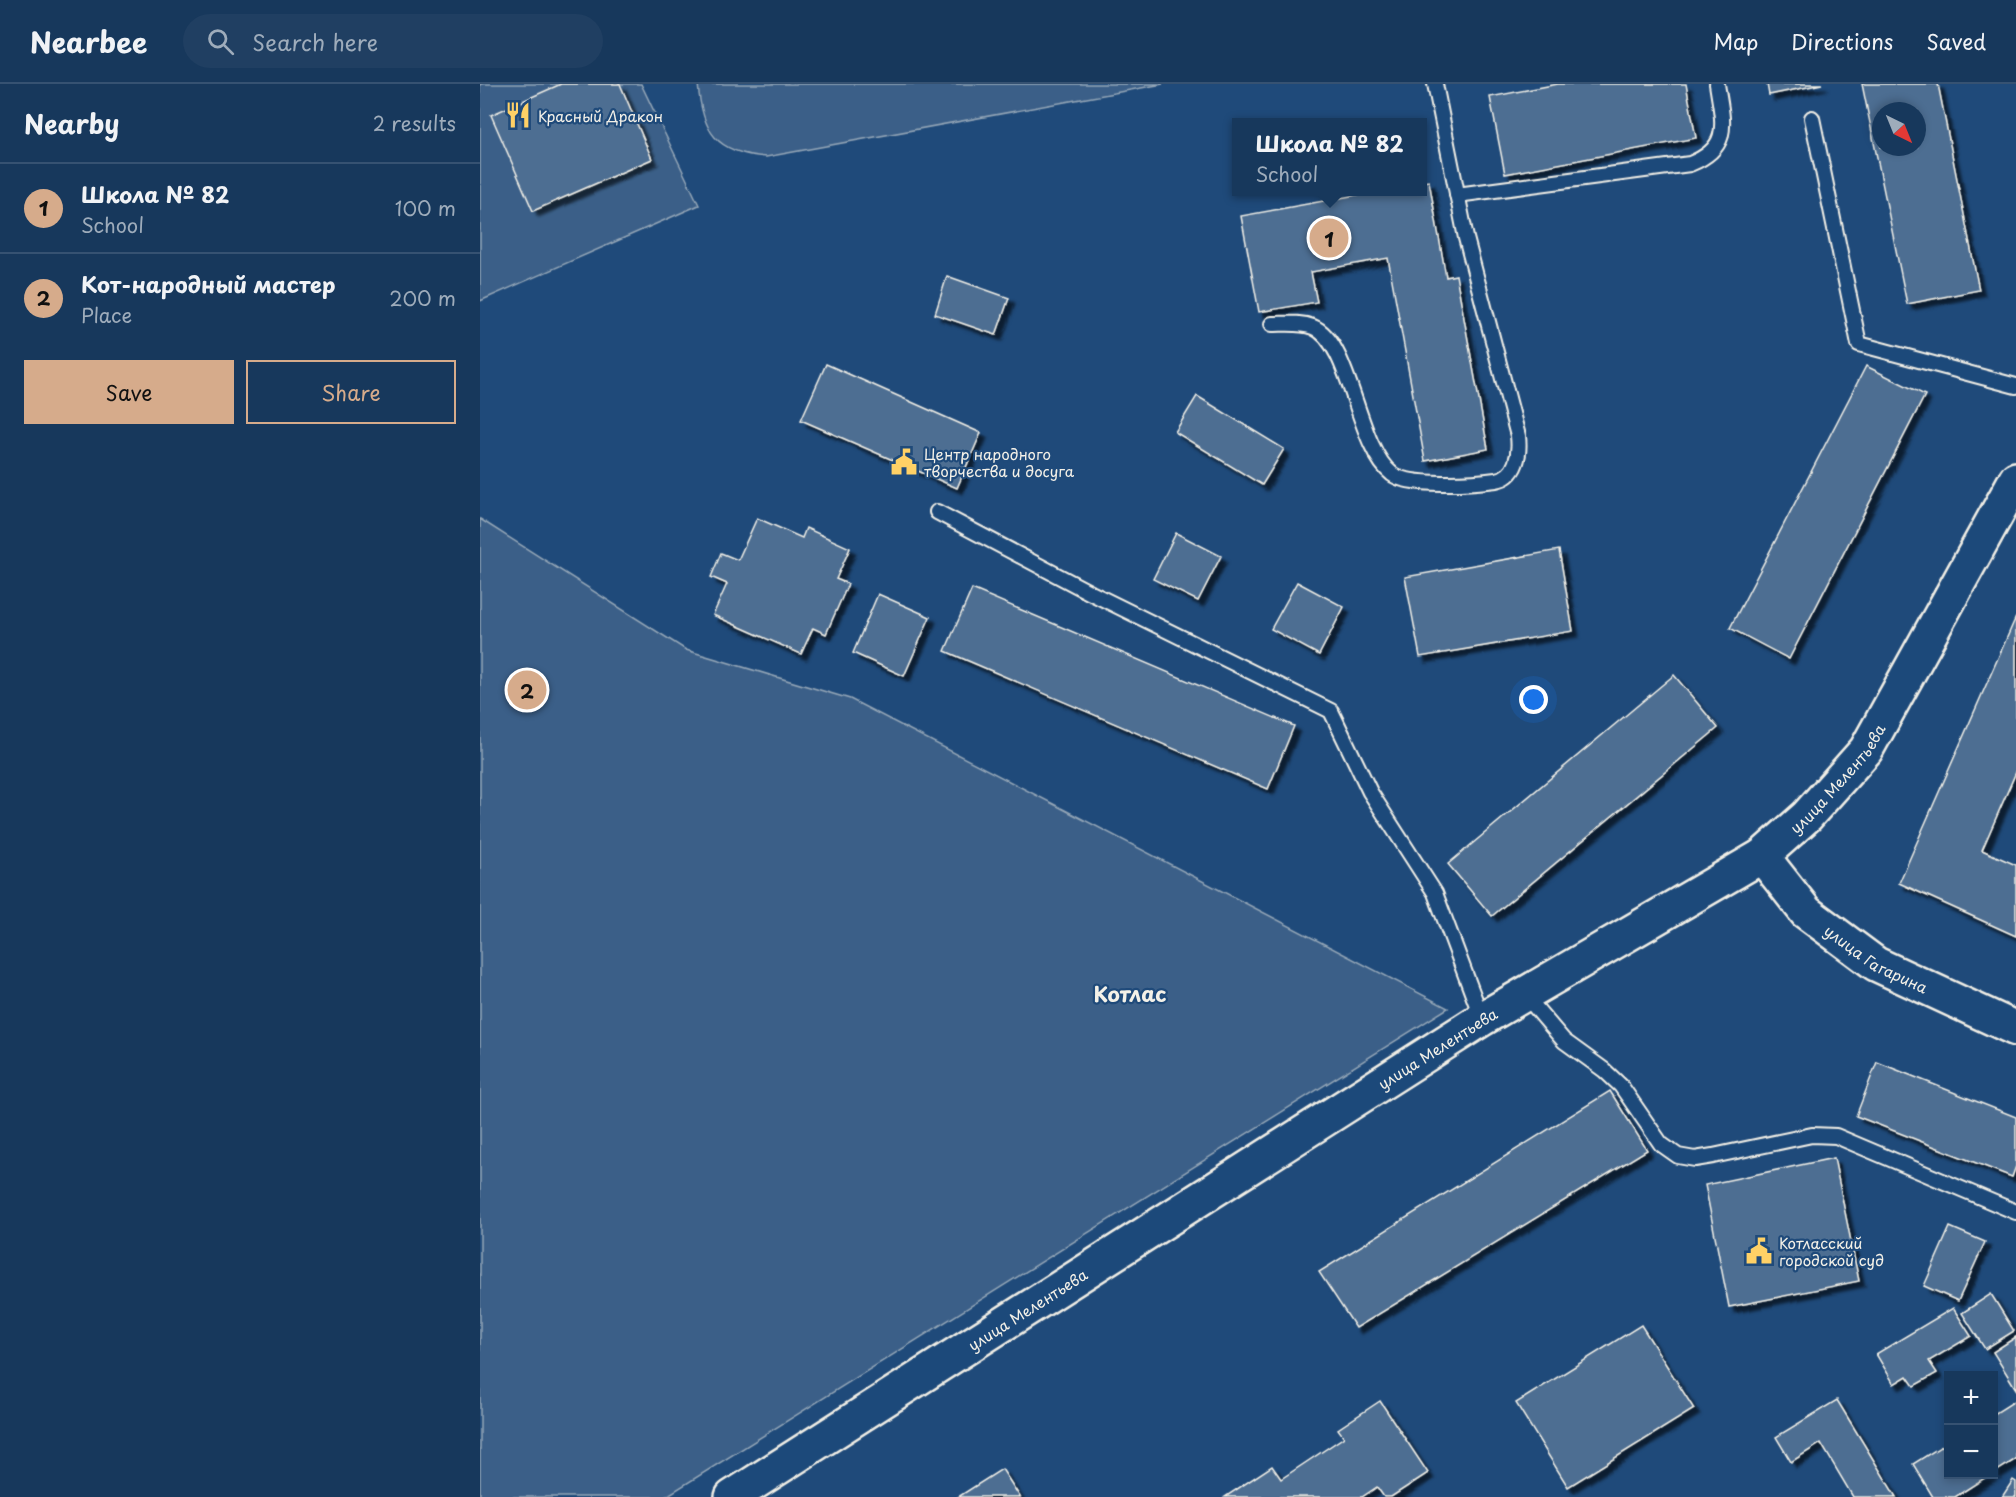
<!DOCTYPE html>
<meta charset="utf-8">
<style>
:root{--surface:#17385c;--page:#203f62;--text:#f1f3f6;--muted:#9eacbb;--line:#365272;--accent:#d6ab8b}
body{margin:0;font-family:"Playpen Sans",sans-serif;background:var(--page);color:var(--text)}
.controls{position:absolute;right:18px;bottom:18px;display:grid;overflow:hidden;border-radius:0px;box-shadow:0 3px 9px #0003}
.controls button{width:54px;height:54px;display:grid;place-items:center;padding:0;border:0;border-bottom:2px solid var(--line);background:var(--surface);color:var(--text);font:30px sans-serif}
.compass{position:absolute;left:1392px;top:18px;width:54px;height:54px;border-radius:50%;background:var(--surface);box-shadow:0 3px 9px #0003;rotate:137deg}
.you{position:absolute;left:1054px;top:616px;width:21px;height:21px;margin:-15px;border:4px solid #fff;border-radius:50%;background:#1a73e8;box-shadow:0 0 0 9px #1a73e833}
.badge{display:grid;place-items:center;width:39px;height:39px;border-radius:50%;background:var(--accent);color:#111;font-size:20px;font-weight:700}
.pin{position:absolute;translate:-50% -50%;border:3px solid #fff;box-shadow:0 2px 6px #0006}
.popup{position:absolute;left:752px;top:34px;width:195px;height:78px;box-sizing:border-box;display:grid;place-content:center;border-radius:0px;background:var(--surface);filter:drop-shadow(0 2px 4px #0005);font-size:20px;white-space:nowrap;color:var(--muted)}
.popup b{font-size:22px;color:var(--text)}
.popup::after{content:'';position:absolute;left:50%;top:100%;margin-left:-12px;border:12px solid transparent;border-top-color:var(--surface)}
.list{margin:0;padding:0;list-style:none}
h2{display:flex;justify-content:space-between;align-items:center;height:78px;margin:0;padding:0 24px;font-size:26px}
h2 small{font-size:20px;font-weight:400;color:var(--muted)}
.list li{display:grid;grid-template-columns:39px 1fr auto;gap:18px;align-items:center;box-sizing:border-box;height:90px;padding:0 24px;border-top:2px solid var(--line)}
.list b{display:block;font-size:22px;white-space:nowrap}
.list p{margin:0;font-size:20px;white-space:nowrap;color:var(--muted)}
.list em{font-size:20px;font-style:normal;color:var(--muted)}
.actions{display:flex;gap:12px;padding:18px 24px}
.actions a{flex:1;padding:14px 0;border:2px solid var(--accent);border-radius:0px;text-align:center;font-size:21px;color:var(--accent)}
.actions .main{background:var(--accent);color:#111}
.icon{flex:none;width:33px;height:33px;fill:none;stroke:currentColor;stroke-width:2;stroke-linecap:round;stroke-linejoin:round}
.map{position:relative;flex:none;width:1536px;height:1413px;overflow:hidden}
header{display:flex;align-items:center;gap:36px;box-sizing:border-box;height:84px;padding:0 30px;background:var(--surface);border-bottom:2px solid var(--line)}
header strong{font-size:28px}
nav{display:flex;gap:33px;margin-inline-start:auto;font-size:21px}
.search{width:420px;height:54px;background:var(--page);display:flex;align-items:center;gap:15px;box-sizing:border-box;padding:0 21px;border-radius:33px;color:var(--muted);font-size:22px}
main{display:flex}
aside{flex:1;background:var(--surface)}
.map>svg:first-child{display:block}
.green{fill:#3a5f88;stroke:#97a8b8;stroke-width:1.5}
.building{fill:#4d6e92;stroke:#f4f1e8;stroke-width:1.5;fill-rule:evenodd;filter:url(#shadow)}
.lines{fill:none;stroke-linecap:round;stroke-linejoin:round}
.lane-casing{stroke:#f4f1e8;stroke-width:18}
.secondary-casing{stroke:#f4f1e8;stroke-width:38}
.lane{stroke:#1f4a7a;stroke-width:14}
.secondary{stroke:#1f4a7a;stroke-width:33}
.labels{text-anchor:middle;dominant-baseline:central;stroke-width:4.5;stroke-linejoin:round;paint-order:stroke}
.poi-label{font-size:15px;fill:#f4f1e8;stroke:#1f4a7a;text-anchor:start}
.street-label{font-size:15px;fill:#f4f1e8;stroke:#1f4a7a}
.district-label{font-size:21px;font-weight:bold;fill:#f4f1e8;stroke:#1f4a7a}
</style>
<header>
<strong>Nearbee</strong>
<div class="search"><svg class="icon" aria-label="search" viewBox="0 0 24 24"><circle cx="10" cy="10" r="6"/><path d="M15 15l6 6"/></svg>Search here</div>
<nav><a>Map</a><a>Directions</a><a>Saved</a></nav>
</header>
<main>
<aside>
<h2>Nearby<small>2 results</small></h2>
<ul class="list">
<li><span class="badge">1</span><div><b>Школа № 82</b><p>School</p></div><em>100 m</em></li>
<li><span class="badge">2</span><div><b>Кот-народный мастер</b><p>Place</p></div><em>200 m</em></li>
</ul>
<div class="actions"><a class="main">Save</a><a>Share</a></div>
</aside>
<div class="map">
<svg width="1536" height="1413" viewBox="0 0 1536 1413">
<defs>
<filter id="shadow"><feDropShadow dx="5.5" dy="5.5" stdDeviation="1.5" flood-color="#0009"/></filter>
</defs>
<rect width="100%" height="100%" fill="#1f4a7a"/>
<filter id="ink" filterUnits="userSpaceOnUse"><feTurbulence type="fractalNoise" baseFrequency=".0167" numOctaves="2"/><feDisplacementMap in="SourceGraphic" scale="12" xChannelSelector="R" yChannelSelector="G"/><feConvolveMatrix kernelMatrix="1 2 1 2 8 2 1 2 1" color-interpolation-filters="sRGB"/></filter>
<g filter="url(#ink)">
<g class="green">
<polygon points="0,0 161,0 219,121 0,217"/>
<path d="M218,0H683L286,73C236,69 222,48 218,0Z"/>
<polygon points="0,435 206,566 370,615 968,924 185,1413 0,1413"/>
</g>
<g class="building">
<polygon points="81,0 140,0 172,75 53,127 11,31"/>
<polygon points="1078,0 1206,0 1216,54 1025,90 1010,13"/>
<polygon points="1287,0 1342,0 1289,11"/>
<path d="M1382,0H1458L1499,206L1427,220ZM1401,27H1437V63H1401Z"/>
<polygon points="949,97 966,193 976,191 1008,365 945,377 908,174 831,188 837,218 779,228 761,132 893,108 942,108 942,98"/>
<polygon points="467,192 529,214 516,251 455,230"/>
<polygon points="346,280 501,349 477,404 321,336"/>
<polygon points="1386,282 1445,311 1309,575 1250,544"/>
<polygon points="717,312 804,365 782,401 695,348"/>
<polygon points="277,434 322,454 326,444 370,464 356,495 368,500 346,550 333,544 321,570 233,531 247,500 231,493 241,469 258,476"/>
<polygon points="696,449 741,472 718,517 673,495"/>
<polygon points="1079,466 1093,547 940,573 925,493"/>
<polygon points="817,498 864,523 839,571 791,545"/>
<polygon points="492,505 814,642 788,705 465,567"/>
<polygon points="398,510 450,533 424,592 373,569"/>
<polygon points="1536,533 1536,688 1502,766 1536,781 1536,852 1419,799"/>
<polygon points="1194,591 1238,644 1012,832 968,780"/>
<polygon points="1397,978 1536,1033 1536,1082 1532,1093 1376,1032"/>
<polygon points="1130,1007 1167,1066 876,1244 839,1188"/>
<polygon points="1354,1074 1379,1197 1249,1223 1225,1101"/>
<polygon points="1470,1143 1505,1158 1478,1217 1444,1202"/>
<polygon points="1511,1210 1534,1247 1505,1265 1482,1229"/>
<polygon points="1473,1224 1491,1252 1449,1277 1457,1289 1434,1302 1427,1292 1414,1300 1396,1270"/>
<polygon points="1161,1241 1214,1325 1088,1403 1036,1319"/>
<polygon points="1536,1253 1536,1305 1513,1268"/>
<polygon points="1357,1316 1416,1413 1373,1413 1341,1359 1311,1378 1296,1353"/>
<polygon points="1536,1316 1536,1375 1514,1389 1514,1330"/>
<polygon points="900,1317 948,1389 911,1413 904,1413 897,1403 882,1413 745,1413 792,1382 801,1395 864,1353 858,1345"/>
<polygon points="1468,1358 1468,1390 1511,1390 1475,1413 1453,1413 1433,1380"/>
<polygon points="522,1385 540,1413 478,1413"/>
<polygon points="1533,1396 1536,1398 1536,1413 1522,1413"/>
</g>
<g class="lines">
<g class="lane-casing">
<g id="lane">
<polyline points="1332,34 1379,260 1536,302"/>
<path d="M977,111L1210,80C1252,63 1243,39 1237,0"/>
<path d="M792,240C805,240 820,238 833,243C871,258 877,363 912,390C928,403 995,399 1016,396C1037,393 1040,369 1038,352L986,154L955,0"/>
<polyline points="457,428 611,509 851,627 890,708 955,809 1002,935"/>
<polyline points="1044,910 1084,957 1124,986 1141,1002 1181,1060 1198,1072 1215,1075 1233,1072 1332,1051 1356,1052 1536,1128"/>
</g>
</g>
<g class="secondary-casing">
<g id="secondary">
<path id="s1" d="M1282,772L1326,828L1396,880L1536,945"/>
<path id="s2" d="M252,1413L1002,935L1282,772L1327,732L1386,666L1536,395"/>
</g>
</g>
<use href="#lane" class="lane"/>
<use href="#secondary" class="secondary"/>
</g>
</g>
<defs>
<g id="restaurant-bare" transform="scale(2.07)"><path d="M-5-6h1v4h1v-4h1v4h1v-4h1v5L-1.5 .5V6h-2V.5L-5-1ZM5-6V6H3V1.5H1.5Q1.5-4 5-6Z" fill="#ffd166" stroke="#1f4a7a" stroke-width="2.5" paint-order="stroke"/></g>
<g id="civic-bare" transform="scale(2.07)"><path d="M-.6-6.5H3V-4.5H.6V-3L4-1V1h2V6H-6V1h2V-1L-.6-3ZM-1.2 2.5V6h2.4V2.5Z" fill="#ffd166" stroke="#1f4a7a" stroke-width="2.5" paint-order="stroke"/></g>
</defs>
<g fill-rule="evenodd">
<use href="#restaurant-bare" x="38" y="31"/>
<use href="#civic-bare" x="424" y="378"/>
<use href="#civic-bare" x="1279" y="1167"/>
</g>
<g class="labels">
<g class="poi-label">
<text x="58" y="31">Красный Дракон</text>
<text x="444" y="369">Центр народного<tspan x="444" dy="17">творчества и досуга</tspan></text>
<text x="1299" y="1158">Котласский<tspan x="1299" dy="17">городской суд</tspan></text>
</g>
<g class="street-label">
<text stroke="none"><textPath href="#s2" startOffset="1322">улица Мелентьева</textPath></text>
<text stroke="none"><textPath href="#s1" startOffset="156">улица Гагарина</textPath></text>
<text stroke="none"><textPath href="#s2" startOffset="836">улица Мелентьева</textPath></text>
<text stroke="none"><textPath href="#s2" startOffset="350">улица Мелентьева</textPath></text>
</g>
<g class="district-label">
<text x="650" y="909">Котлас</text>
</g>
</g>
</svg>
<div class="controls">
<button>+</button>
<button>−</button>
</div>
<svg class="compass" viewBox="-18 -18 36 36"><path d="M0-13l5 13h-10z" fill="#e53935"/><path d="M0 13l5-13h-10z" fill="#9eacbb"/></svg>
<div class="you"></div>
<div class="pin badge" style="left:849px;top:154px">1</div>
<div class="popup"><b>Школа № 82</b>School</div>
<div class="pin badge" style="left:47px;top:606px">2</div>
</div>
</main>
